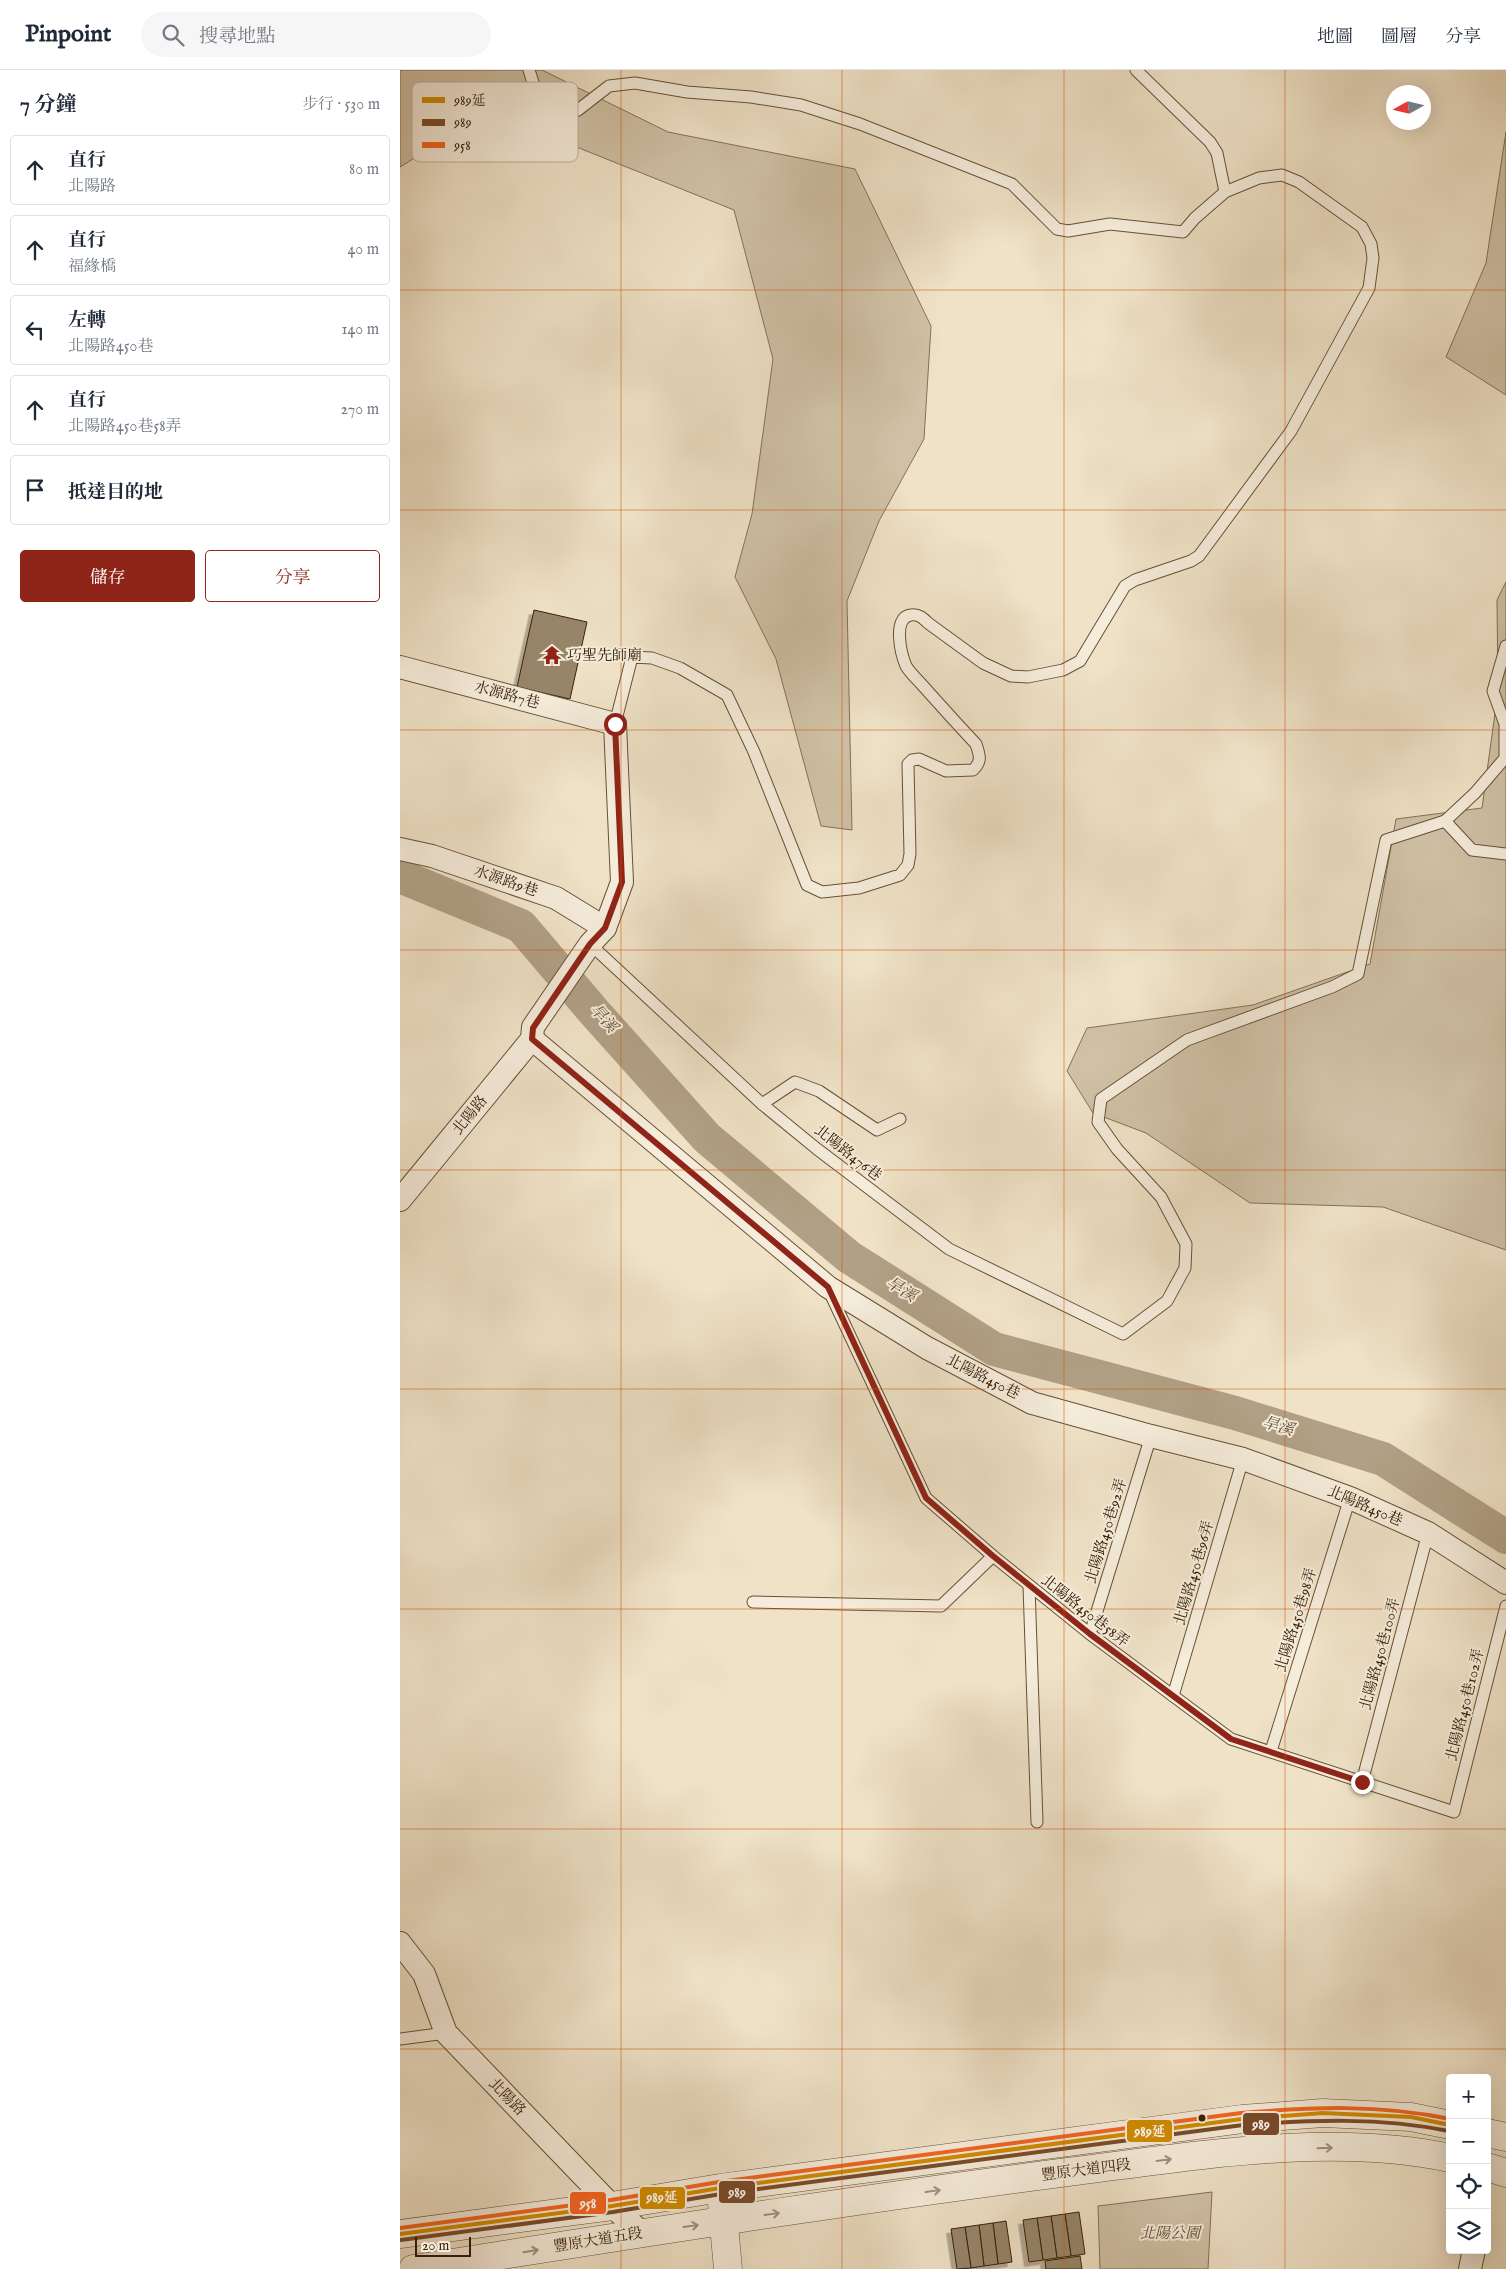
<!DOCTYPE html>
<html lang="zh-TW">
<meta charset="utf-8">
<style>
:root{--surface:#fff;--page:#f6f6f7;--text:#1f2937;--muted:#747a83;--line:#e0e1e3;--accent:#8f2418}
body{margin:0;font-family:"IM FELL English","Noto Serif TC",serif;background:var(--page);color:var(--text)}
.controls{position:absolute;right:15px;bottom:15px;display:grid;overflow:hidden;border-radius:5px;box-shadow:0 5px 20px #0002}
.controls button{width:45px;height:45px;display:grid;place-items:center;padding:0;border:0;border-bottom:1px solid var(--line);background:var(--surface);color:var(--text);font:25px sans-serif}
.compass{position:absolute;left:986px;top:15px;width:45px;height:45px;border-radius:50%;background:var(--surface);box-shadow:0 5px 20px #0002;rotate:262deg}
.scale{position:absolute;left:15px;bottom:12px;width:56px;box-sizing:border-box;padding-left:5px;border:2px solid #382106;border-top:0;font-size:14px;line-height:18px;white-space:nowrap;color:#382106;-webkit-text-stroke:4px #f5ecdb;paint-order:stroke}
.stop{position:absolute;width:15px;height:15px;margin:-11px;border:4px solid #8f2418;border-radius:50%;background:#fff}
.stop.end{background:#8f2418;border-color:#fff;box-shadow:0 1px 5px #0008}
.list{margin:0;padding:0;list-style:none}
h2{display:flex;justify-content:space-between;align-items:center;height:65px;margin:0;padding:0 20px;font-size:21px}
h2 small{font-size:16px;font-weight:400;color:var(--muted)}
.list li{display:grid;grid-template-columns:32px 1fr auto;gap:15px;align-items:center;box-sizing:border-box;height:70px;margin:0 10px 10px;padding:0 10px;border:1px solid var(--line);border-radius:5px}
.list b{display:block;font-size:19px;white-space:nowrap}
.list p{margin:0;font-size:16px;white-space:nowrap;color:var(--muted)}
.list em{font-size:16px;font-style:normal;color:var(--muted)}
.actions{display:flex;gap:10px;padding:15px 20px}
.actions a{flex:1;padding:11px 0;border:1px solid var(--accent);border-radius:5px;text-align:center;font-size:18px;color:var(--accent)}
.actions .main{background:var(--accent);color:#fff}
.icon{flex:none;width:28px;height:28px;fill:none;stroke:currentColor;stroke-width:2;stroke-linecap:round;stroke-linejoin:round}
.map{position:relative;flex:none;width:1106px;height:2199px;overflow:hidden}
header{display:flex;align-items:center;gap:30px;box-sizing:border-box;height:70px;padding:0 25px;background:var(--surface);border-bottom:1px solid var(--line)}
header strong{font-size:24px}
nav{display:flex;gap:28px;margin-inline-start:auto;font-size:18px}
.search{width:350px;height:45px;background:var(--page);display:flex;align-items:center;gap:12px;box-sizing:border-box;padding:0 18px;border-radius:28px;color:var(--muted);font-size:19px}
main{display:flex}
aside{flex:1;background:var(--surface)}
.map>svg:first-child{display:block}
.green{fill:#d0c1a6;stroke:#847156}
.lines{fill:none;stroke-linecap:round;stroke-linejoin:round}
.river{stroke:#b1a085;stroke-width:34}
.building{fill:#97856a;stroke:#382106;filter:url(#shadow)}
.service-casing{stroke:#665136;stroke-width:13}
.minor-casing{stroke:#665136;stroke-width:24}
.tertiary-casing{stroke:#665136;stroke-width:29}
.service{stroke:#f5ecdb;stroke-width:11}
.minor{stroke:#f5ecdb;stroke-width:22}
.tertiary{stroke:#f5ecdb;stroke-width:28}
.bus-1-casing{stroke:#f5ecdb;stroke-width:8}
.bus-2-casing{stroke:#f5ecdb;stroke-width:8}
.bus-3-casing{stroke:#f5ecdb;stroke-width:8}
.bus-1{stroke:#d18b01;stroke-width:4}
.bus-2{stroke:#7a4b2a;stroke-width:4}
.bus-3{stroke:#f26522;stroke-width:4}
.oneway{stroke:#a0917b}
.route{stroke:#8f2418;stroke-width:6}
.grid{fill:none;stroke:#d6530b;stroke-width:1;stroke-opacity:0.55}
.bus-dot{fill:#382106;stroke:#f5ecdb;stroke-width:2}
.labels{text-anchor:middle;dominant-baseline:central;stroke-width:4;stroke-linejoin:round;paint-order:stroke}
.poi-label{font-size:15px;fill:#382106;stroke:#f5ecdb;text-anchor:start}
.street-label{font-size:15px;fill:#382106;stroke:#f5ecdb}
.park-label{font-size:15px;font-style:italic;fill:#5e492e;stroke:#f5ecdb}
.water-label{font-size:16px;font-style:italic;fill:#624d32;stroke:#f5ecdb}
.key{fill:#f5ecdb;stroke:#bcaf9b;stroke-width:1}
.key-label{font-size:14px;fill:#382106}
.line-badge{stroke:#f5ecdb;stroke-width:2}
.badge-label{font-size:14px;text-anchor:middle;font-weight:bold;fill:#fff}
</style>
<header>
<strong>Pinpoint</strong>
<div class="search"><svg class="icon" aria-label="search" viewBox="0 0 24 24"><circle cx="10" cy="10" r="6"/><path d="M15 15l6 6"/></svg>搜尋地點</div>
<nav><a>地圖</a><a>圖層</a><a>分享</a></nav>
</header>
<main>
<aside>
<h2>7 分鐘<small>步行 · 530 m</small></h2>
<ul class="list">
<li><svg class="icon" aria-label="ahead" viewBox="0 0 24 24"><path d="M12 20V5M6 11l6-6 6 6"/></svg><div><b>直行</b><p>北陽路</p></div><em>80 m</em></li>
<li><svg class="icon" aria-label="ahead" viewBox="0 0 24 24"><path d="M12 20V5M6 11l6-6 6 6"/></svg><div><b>直行</b><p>福緣橋</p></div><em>40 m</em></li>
<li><svg class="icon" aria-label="left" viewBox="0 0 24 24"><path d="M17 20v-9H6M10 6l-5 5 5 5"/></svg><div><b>左轉</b><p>北陽路450巷</p></div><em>140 m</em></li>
<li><svg class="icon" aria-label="ahead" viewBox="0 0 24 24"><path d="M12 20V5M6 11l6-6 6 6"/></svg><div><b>直行</b><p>北陽路450巷58弄</p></div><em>270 m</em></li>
<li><svg class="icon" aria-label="arrive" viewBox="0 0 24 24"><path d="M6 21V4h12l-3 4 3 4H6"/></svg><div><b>抵達目的地</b></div></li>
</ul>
<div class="actions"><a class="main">儲存</a><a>分享</a></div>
</aside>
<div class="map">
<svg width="1106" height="2199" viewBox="0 0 1106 2199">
<defs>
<filter id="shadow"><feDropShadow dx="-4.5" dy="4.5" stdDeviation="0" flood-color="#0004"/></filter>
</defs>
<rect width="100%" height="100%" fill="#efe2c7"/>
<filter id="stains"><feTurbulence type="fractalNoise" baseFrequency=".004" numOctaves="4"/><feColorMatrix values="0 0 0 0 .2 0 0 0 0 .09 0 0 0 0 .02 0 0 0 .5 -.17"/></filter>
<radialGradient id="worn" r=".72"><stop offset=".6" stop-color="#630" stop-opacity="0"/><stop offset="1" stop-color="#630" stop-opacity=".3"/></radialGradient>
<g class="green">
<polygon points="0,0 142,0 268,62 455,99 531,256 524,369 479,451 447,531 452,760 421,756 376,589 335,507 352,444 373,289 334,140 89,42 0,97"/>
<polygon points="1106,62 1106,325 1046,287 1086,193"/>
<polygon points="1106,512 1106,1180 983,1137 850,1133 746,1063 693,1043 667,1001 687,958 853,935 970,894 996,749 1082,738 1098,621 1097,530"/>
<polygon points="812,2122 808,2199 700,2199 698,2136"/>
</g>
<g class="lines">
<polyline class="river" points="0,806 121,856 195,943 307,1068 449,1187 594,1279 835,1343 983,1389 1106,1467"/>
</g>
<g class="building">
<polygon points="134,540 187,552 170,629 117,617"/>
<polygon points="679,2142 685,2184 671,2186 665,2144"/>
<polygon points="665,2144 671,2186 657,2188 651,2146"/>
<polygon points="651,2146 657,2188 643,2190 637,2148"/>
<polygon points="637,2148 643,2190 629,2192 623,2150"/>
<polygon points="606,2151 612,2192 598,2194 593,2153"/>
<polygon points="593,2153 598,2194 584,2196 579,2155"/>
<polygon points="579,2155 584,2196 571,2198 565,2157"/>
<polygon points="565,2157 571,2198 557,2199 551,2159"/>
<polygon points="680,2186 682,2199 646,2199 645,2191"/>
</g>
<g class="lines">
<g class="service-casing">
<g id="service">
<path d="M129,0L140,35L145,39L158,44H166L178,40L209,16L235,13L287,22L351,27L401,35L460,54L612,114L657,159L668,161L710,154L783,162L795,148L825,122L859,108L882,105L899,112L962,157L971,174L973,188L969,218L891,361L799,486L791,491L735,510L725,516L680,591L663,600L628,607L611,606L583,593L528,553C523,548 519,544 511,545C492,547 501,584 506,596C510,603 518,610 524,617C541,636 558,655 576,674C580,686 582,691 573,700L546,701L519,689L512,690L508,694L510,784L508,795L500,805L459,818L422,822L407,815L354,682L327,625L280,598L252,588L232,587L215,654"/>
<polyline points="736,0 810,72 817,83 825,122"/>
<polyline points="1045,751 1075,723 1105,688 1105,654 1093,621 1106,576"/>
<polyline points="190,874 362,1034 417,1079 549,1179 723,1264 767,1231 785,1198 786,1174 761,1127 717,1079 698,1052 701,1029 787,970 932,917 958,904 986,770 1045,751 1072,780 1106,784"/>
<polyline points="362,1034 395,1012 419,1021 477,1060 500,1049"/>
<polyline points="430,1223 526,1428 593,1486 690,1564 831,1669 1054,1742 1106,1536"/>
<polyline points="629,1516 637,1752"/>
<polyline points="353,1532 541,1536 593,1486"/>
<polyline points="690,1564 751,1366"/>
<polyline points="773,1626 843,1389"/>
<polyline points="871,1681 950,1428"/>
<polyline points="962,1712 1028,1463"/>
<polyline points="0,1969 46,1963"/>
</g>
</g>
<g class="minor-casing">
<g id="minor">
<polyline points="0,597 215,654 222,812 205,858 190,874 133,957 132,969 0,1130"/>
<polyline points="0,779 32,786 156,828 205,858"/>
<polyline points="132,969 428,1217 527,1278 632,1333 751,1366 843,1389 950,1428 1028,1463 1106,1513"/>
<polyline points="0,1873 24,1904 46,1963 212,2136 242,2163"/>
<polyline points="1070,2199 1074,2180"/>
</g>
</g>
<g class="tertiary-casing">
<g id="tertiary">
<polyline points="1087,2063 1106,2067"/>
<polyline points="1087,2097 1106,2103"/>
<polyline points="322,2133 328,2199"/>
<polyline points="0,2164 212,2136 320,2118 842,2049 923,2043 1011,2047 1050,2055"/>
<path d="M13,2199C231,2165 449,2130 668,2102C789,2087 930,2062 1050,2088"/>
</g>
</g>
<use href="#service" class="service"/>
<use href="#minor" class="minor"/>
<use href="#tertiary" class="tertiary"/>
<g class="bus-1-casing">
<polyline id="bus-1" points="0,2164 212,2136 320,2118 842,2049 923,2043 1011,2047 1050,2055"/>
</g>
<g class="bus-2-casing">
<path id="bus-2" d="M1,2170L213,2142L321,2124L843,2055C914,2050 978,2047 1049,2061"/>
</g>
<g class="bus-3-casing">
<path id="bus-3" d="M0,2158L211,2130L319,2112L841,2043C913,2037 979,2034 1050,2049"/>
</g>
<use href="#bus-1" class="bus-1"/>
<use href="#bus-2" class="bus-2"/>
<use href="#bus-3" class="bus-3"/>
</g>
<defs><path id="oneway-shaft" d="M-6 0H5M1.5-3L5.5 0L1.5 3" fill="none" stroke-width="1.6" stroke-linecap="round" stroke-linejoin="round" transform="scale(1.25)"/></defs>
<g class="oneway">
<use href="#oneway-shaft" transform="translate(925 2078) rotate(-2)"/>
<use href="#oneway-shaft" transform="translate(764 2090) rotate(-7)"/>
<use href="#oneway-shaft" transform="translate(533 2121) rotate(-8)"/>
<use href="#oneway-shaft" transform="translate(372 2144) rotate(-8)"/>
<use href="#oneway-shaft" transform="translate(291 2156) rotate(-8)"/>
<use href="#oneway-shaft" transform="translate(131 2181) rotate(-9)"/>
</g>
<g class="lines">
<polyline class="route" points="215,654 222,812 205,858 190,874 133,958 132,969 428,1217 526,1428 593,1486 690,1564 831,1669 962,1712"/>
</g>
<path class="grid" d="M221,0V2199M442,0V2199M664,0V2199M885,0V2199M0,220H1106M0,440H1106M0,660H1106M0,880H1106M0,1100H1106M0,1319H1106M0,1539H1106M0,1759H1106M0,1979H1106"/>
<defs>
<g id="temple-bare" transform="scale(1.5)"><path d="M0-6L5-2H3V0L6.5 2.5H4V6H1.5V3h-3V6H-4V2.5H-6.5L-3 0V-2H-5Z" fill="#8f2418" stroke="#f5ecdb" stroke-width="2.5" paint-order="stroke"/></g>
</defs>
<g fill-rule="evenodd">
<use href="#temple-bare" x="152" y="585"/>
</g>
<circle class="bus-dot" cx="802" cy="2048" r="4.5"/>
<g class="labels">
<g class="poi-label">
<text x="167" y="585">巧聖先師廟</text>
</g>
<g class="street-label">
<text transform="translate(107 625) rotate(15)">水源路7巷</text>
<text transform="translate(106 811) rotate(19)">水源路9巷</text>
<text transform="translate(70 1045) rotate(-51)">北陽路</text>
<text transform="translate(448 1083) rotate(38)">北陽路476巷</text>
<text transform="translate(583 1307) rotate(27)">北陽路450巷</text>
<text transform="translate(965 1436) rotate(23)">北陽路450巷</text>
<text transform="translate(706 1461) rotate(-73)">北陽路450巷92弄</text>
<text transform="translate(794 1503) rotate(-74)">北陽路450巷96弄</text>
<text transform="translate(685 1541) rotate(38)">北陽路450巷58弄</text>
<text transform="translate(896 1550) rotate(-73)">北陽路450巷98弄</text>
<text transform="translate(980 1584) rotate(-75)">北陽路450巷100弄</text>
<text transform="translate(1065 1635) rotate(-76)">北陽路450巷102弄</text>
<text transform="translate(107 2027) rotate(46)">北陽路</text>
<text transform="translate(686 2100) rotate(-7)">豐原大道四段</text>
<text transform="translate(198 2170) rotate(-9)">豐原大道五段</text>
</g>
<g class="park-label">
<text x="770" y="2163">北陽公園</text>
</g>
<g class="water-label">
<text transform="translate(203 949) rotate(49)">旱溪</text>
<text transform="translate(501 1220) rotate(32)">旱溪</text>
<text transform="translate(878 1357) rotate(17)">旱溪</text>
</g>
</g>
<rect x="12" y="12" width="166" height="80" rx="8" class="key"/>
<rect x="22" y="27" width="23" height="6" fill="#d18b01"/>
<rect x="22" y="49" width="23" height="7" fill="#7a4b2a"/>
<rect x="22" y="72" width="23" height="6" fill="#f26522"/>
<g class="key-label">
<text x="54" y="35">989延</text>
<text x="54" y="57">989</text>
<text x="54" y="80">958</text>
</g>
<g class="line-badge">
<rect x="842" y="2042" width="38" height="24" rx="5" fill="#7a4b2a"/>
<rect x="726" y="2049" width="47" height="24" rx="5" fill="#d18b01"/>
<rect x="318" y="2110" width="38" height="24" rx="5" fill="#7a4b2a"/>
<rect x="239" y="2116" width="47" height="24" rx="5" fill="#d18b01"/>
<rect x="169" y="2121" width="38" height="24" rx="5" fill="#f26522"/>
</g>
<g class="badge-label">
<text x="861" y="2059">989</text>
<text x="750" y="2066">989延</text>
<text x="337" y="2127">989</text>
<text x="262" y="2132">989延</text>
<text x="188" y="2138">958</text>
</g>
<rect width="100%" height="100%" filter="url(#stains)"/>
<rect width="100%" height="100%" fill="url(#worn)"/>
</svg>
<div class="controls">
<button>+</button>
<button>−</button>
<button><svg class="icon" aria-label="locate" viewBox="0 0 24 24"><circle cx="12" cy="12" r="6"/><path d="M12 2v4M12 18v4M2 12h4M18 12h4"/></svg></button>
<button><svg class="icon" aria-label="layers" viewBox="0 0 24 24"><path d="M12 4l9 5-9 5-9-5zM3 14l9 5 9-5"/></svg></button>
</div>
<svg class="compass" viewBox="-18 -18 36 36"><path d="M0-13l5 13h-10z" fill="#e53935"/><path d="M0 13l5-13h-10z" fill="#747a83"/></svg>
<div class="scale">20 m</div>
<div class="stop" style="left:215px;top:654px"></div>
<div class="stop end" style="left:962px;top:1712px"></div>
</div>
</main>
